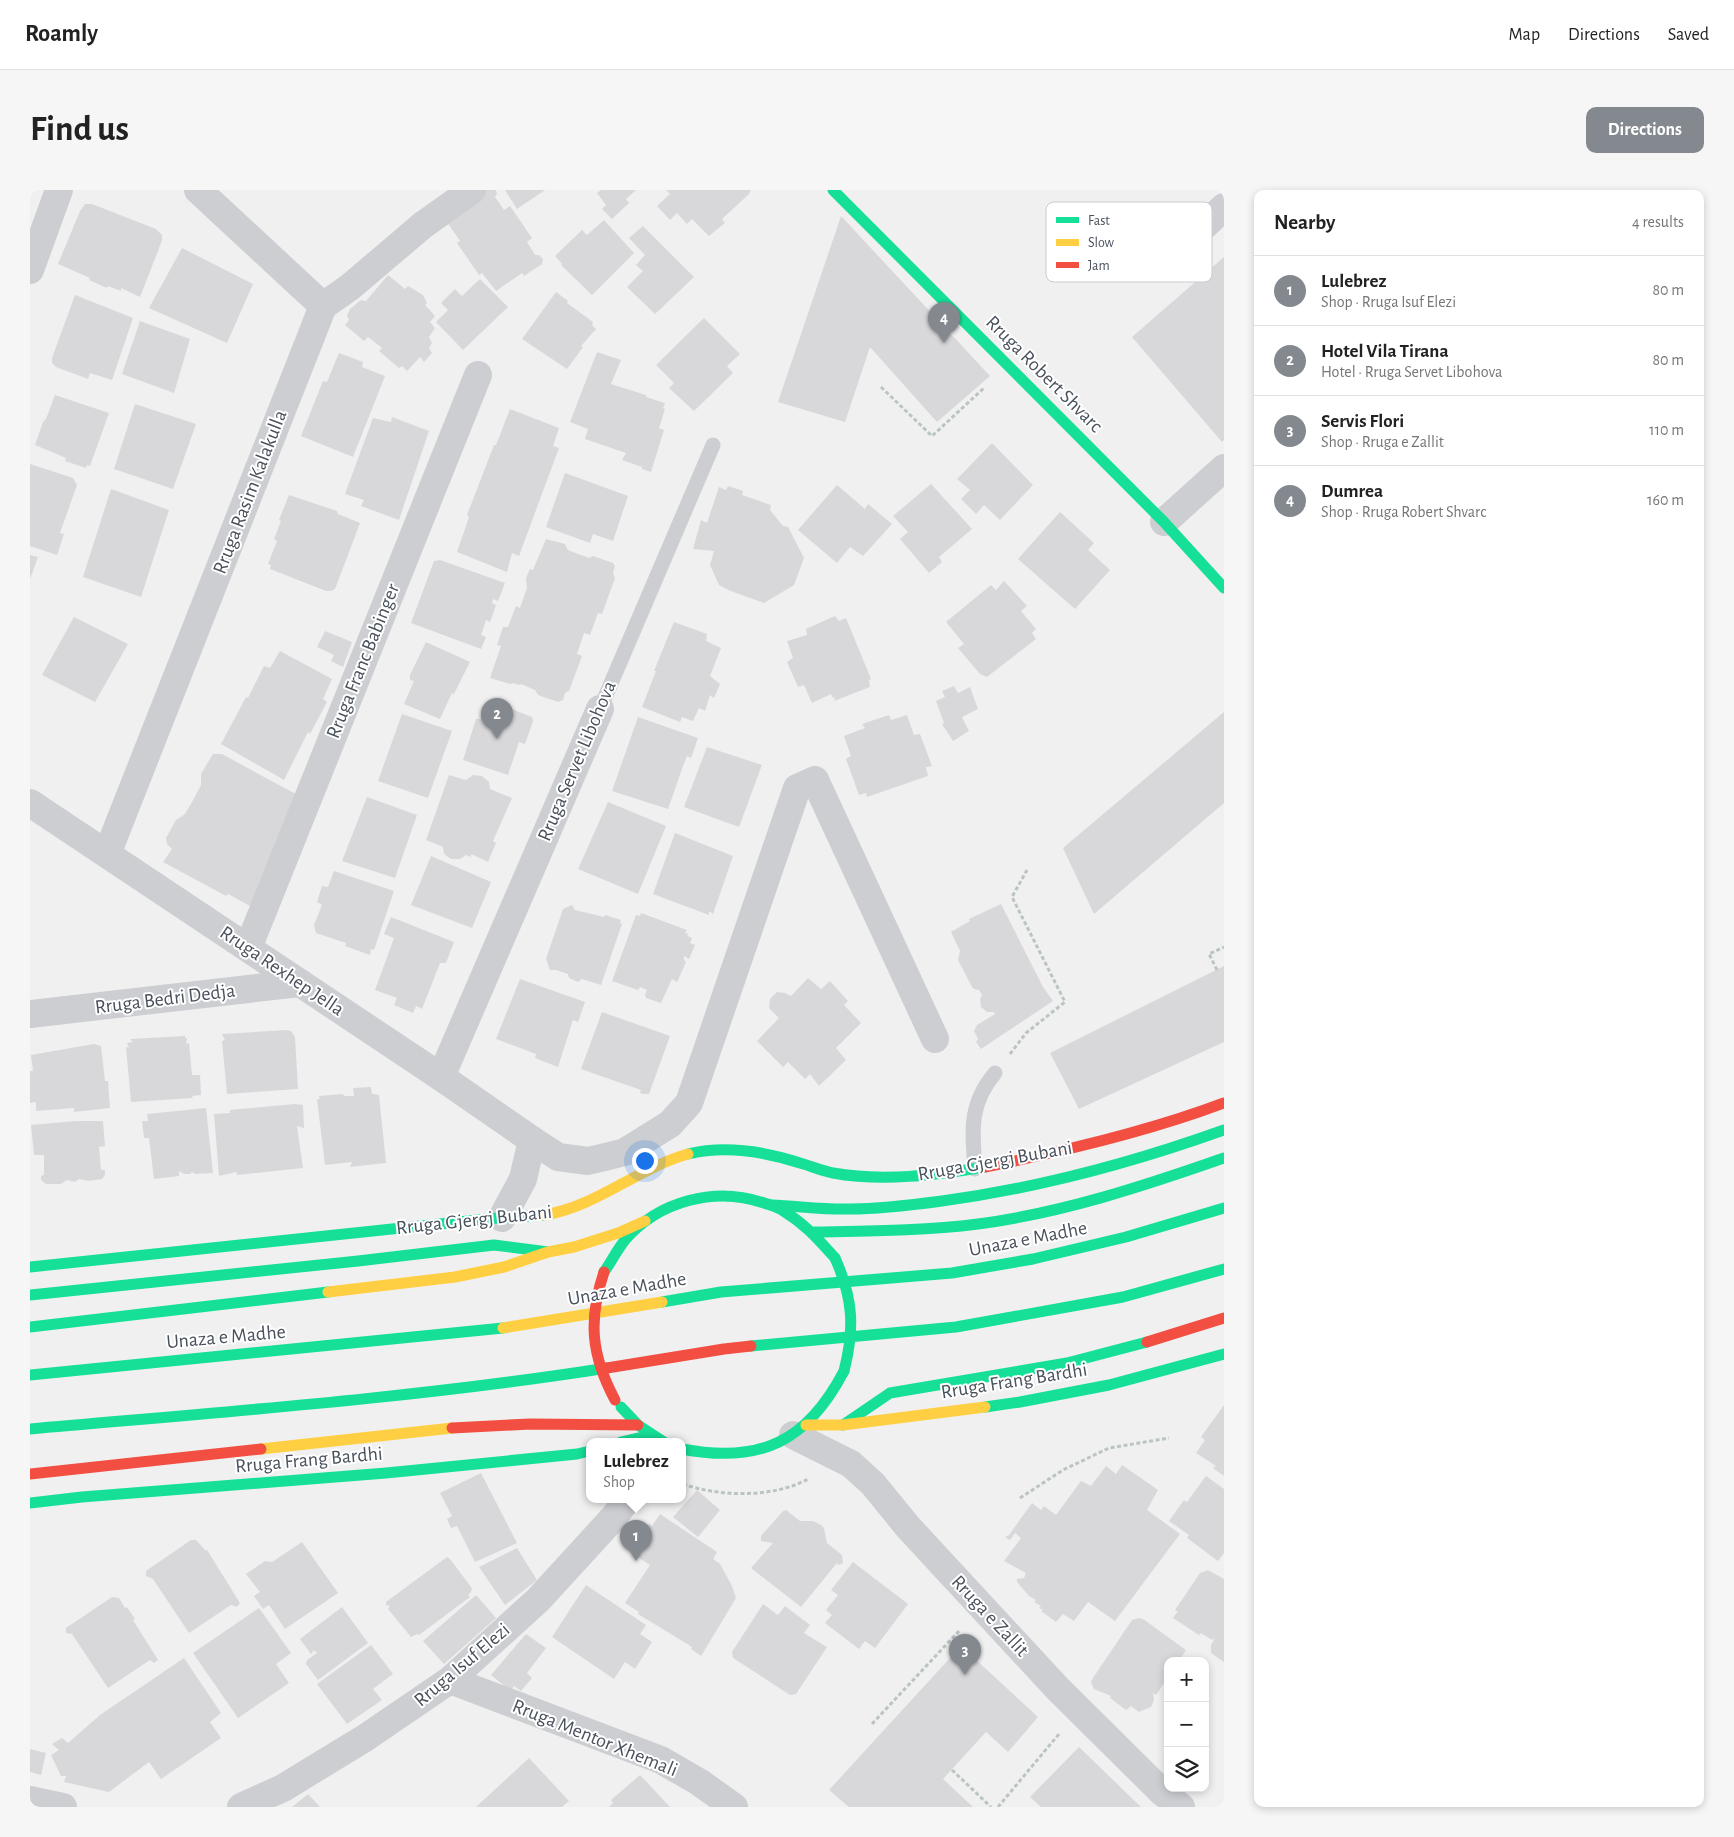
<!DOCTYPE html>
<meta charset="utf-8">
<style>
:root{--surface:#fff;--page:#f6f6f6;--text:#222;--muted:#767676;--line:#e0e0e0;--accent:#848990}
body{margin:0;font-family:"Alegreya Sans",sans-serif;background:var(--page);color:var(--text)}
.controls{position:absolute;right:15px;bottom:15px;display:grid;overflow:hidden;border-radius:10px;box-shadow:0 2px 8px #0003}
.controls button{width:45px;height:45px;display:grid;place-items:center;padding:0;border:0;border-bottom:1px solid var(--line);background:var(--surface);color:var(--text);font:25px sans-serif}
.you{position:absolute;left:614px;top:970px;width:18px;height:18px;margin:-12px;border:4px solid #fff;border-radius:50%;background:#1a73e8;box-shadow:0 0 0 8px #1a73e833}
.badge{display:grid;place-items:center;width:32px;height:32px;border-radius:50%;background:var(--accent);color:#fff;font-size:16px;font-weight:700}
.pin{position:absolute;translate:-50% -41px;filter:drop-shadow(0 1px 2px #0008)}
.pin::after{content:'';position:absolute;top:26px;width:18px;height:15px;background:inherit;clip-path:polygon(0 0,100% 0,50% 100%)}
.popup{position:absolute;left:556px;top:1248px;width:100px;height:65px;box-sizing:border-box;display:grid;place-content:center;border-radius:10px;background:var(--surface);filter:drop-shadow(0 1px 4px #0005);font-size:16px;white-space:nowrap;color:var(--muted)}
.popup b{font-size:19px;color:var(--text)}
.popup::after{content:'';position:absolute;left:50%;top:100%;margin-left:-10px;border:10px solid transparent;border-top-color:var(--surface)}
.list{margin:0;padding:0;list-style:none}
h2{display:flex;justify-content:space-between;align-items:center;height:65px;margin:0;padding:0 20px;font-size:21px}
h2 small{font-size:16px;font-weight:400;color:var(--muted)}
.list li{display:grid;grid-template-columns:32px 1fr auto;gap:15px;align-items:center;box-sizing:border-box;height:70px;padding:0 20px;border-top:1px solid var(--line)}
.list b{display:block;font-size:19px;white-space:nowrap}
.list p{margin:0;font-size:16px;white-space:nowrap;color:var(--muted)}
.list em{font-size:16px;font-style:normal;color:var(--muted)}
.icon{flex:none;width:28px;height:28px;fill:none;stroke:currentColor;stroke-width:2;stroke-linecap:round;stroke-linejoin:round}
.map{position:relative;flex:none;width:1194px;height:1617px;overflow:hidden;border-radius:10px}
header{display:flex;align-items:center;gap:30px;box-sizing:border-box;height:70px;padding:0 25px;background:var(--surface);border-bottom:1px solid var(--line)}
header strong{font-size:24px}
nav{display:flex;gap:28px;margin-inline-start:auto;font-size:18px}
.intro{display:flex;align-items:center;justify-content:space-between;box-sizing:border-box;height:120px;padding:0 30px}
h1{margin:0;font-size:35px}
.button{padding:12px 22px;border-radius:10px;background:var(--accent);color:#fff;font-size:18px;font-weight:700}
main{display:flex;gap:30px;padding:0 30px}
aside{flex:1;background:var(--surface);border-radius:10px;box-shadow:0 2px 8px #0003}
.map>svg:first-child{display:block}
.building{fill:#d8d8db}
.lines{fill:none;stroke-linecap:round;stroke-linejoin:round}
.path{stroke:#bac5c2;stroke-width:3;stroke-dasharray:4 2.5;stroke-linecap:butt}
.lane{stroke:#ccced1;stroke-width:15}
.street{stroke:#ccced1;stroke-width:28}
.fast{stroke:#16e098;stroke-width:11}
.slow{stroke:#ffcf43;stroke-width:11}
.jam{stroke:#f24e42;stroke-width:11}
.fast-bridge{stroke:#16e098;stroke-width:11}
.jam-bridge{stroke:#f24e42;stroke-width:11}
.labels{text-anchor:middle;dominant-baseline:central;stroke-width:4;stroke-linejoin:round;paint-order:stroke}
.street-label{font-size:20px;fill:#49515c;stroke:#fff}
.key{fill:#fff;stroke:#c8cbce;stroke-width:1}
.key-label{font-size:14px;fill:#49515c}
</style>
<header>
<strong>Roamly</strong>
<nav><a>Map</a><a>Directions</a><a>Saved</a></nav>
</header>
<div class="intro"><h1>Find us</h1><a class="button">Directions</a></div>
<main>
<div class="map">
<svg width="1194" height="1617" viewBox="0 0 1194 1617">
<rect width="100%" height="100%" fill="#f1f0f0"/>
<g class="building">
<polygon points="455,0 466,0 467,4 465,7 474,20 480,16 502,48 497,52 505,65 509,65 513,69 512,74 494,86 492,83 466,101 452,83 449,85 427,53 430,51 417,32"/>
<polygon points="475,0 515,0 487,19"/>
<polygon points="571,0 606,0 596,9 599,13 582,29 572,19 576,15 567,3"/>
<polygon points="636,0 721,0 719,4 692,29 695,33 679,46 662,29 657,34 647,23 640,30 627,16 640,4"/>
<polygon points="55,14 62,14 126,39 132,45 132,50 128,61 110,107 91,98 91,101 78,96 77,98 59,90 60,88 28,74 50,21"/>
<polygon points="811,26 960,186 907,232 840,157 815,232 748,212"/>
<polygon points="574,30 604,63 562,105 531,75 532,74 525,66 552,40 557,45"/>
<polygon points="613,36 664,87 625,124 597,97 613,81 606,75 615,65 599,48"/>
<polygon points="152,58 223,94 197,153 119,118"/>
<polygon points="1194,67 1194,250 1192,252 1102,147"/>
<polygon points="358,85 375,99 378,96 393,105 397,113 395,115 405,126 400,132 405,138 399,147 402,153 399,158 402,163 394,172 390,167 377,181 372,176 369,178 349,161 352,158 338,147 334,151 315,135 319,130 317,125 320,119 331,110 336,111"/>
<polygon points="450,89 478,117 433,160 406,132 418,120 411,113 425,99 432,106"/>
<polygon points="526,102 538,111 537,113 563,132 562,135 566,139 551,156 553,157 537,179 492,149"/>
<polygon points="45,105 103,128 82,190 60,183 58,189 26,177 22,173 22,168"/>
<polygon points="674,128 710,164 697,176 703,183 664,221 639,198 644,193 626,175"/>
<polygon points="110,131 160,149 144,203 92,184"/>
<polygon points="567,162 591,170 581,194 616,205 616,207 635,213 633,218 635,219 629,238 634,240 621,282 612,279 612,277 592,270 596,263 555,249 558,239 540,232"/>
<polygon points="309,163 333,172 332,177 355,186 323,267 271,246 293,191 297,192"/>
<polygon points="25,205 79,223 60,276 57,275 56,278 35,271 36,268 5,255 13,232 16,229"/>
<polygon points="105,214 166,234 143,299 84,279"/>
<polygon points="480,219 529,238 523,256 529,258 489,366 482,363 477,382 427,362 439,327 437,325 464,255 466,255"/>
<polygon points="362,227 399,241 369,330 331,316 334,310 315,304 343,228 361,232"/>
<polygon points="962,253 1003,295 970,330 954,315 946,324 931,309 940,300 927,289"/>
<polygon points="0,274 43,288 47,295 30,343 34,344 27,365 0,356"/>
<polygon points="535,283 598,306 583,351 563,344 560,353 516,337"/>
<polygon points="901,294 942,339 909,367 912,372 899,383 870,349 878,342 863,326"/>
<polygon points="807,295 835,319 838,314 862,334 833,366 820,357 807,373 768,340"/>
<polygon points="698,296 713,301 712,305 741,315 740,320 753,336 758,337 774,368 764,395 734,413 698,400 689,395 680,375 684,361 663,359 671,330 677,333 689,297 696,300"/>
<polygon points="81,299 139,320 111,407 53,387"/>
<polygon points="259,305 307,321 308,324 330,333 305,399 301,401 296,401 240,379 241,375 238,374 247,351 244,349 251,331 249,330"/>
<polygon points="1030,322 1064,353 1058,360 1080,380 1045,419 988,369"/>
<polygon points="516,349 535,354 538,360 543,362 559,368 563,366 583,373 585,376 583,383 585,388 572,424 568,423 560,445 554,443 547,464 552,466 539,501 535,503 533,510 528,512 508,505 505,500 491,494 490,495 483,493 480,494 460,488 471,456 467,455 473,437 478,437 486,416 490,418 497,398 496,388 500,379 503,380"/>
<polygon points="0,365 8,367 0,389"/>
<polygon points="410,370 475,393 468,411 463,409 462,413 466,415 460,432 456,430 451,445 456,447 451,459 381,433 404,371"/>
<polygon points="974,391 997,416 991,421 1006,439 1002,443 1006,449 957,487 950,484 928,458 934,454 916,432 961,395 966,400"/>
<polygon points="805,426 809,431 816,428 841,489 839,490 840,497 804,511 805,507 803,508 801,504 782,513 774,495 768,497 757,472 763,468 757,451 777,445 776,439"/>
<polygon points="44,427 98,454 65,512 12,485"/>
<polygon points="644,432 677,444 676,451 691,458 680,486 690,494 684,508 680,505 675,521 669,518 663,531 652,527 650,532 612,517 626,481 624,481"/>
<polygon points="295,441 322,452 313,477 301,471 304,465 287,457"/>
<polygon points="396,452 440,472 424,504 422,503 410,529 374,514 384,491 380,490 380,485"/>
<polygon points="250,461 302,489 293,509 297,512 280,544 278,542 254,590 191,554 216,507 218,508 234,476 240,478"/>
<polygon points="924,496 928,503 940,497 948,519 932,527 939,541 923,551 912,534 914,533 906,511 915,507 912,501"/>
<polygon points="459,510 502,527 503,531 495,554 489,552 478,585 433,570 446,529 451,529"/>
<polygon points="1194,522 1194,613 1064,724 1033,658"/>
<polygon points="372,524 422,541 398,608 348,591"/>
<polygon points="859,525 861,530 877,525 884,545 890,544 902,576 896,577 898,586 837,607 836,603 829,605 816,569 821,566 814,546 835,538 832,534"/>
<polygon points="608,527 668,548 661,568 657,566 653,576 638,619 582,601"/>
<polygon points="677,557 732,575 709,637 654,617"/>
<polygon points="183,564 192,564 273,608 222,717 198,704 196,706 133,672 142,659 137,654 136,648 146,630 155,624 162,612 171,595 171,584"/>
<polygon points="419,585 436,590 443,585 452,586 459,592 460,599 482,608 463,651 466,653 458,672 441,664 441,667 436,665 430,669 421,669 414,664 413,657 396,650"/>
<polygon points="337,607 387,625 365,688 312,671"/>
<polygon points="578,612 636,636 608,704 548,679"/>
<polygon points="645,643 703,666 683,724 679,721 679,725 623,704"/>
<polygon points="401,666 461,692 442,738 381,715"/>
<polygon points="304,681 364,701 344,760 341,759 340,765 315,756 316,753 286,743 284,735 292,715 287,712 292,696 298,697"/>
<polygon points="971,714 1013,797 1023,811 951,859 946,852 948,849 944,841 947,835 965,824 964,822 957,822 951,817 950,809 952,805 949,800 944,799 942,797 928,770 930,761 921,742 940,731 939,729"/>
<polygon points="542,715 545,720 574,727 575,725 591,730 590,733 592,734 571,795 552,789 548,792 539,788 538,784 526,780 520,780 516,769 533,719"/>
<polygon points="611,723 657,740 655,743 659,744 657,746 662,748 660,753 665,755 659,769 654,766 654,770 656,772 647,792 642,789 631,813 616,808 615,805 617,800 610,797 608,800 582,791 606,725 610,726"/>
<polygon points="361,727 424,752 416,773 410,773 392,819 386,816 383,823 364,815 367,808 345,800 364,748 354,744"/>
<polygon points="1194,776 1194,852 1049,919 1020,863"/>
<polygon points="778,788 791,799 800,791 818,811 814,815 831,833 806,858 816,870 789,896 780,884 775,889 758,872 753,877 727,851 749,828 739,818 740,809 747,802 755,803 761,806"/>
<polygon points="490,789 555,812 548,832 543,830 528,877 505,868 506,864 466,849"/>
<polygon points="572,822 640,846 619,904 614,904 610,903 611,900 551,879"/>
<polygon points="256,840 261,841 265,847 268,899 197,904 192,851 195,850 192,844"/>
<polygon points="155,846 155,848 157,848 156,854 159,853 162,885 170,885 171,905 162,906 163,908 101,912 96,857 99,858 97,853 103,852 100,849"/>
<polygon points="64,854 71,856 75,891 78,891 80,918 44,922 44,918 6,921 6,912 0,913 0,881 3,881 1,865"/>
<polygon points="341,897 342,904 349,905 356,973 320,977 322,972 295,975 287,909 290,909 289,906 313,904 314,906 324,906 323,898"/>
<polygon points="265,914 273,915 274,938 267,936 273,978 207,985 206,982 189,986 184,924 200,923 200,920"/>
<polygon points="176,918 183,983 165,984 162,982 160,984 154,984 149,981 149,986 124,989 119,948 114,948 112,931 118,931 117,924"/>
<polygon points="46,931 73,931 75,956 69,957 71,980 75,980 75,985 72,989 58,991 49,989 45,992 37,990 31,994 16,994 11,990 11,986 14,985 14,965 4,965 1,935"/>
<polygon points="1194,1215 1194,1286 1183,1278 1186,1276 1166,1263 1175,1250 1171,1247"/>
<polygon points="1092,1275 1128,1300 1117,1320 1150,1344 1085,1431 1058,1412 1044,1431 1033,1424 1026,1432 1011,1421 1013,1420 1009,1418 1011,1416 1004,1412 1006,1410 999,1406 987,1392 987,1389 994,1388 996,1383 974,1371 991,1348 985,1343 980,1350 975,1347 979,1345 1002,1313 1011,1320 1014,1316 1026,1325 1051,1291 1061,1296 1076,1276 1086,1284"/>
<polygon points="451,1283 487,1353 445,1372 427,1336 421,1338 417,1329 422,1326 410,1303"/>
<polygon points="1176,1286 1194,1299 1194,1363 1188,1371 1157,1348 1159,1345 1139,1331 1154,1310 1157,1312"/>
<polygon points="667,1300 690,1320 668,1347 643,1327"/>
<polygon points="756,1320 770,1331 783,1331 791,1335 794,1338 797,1353 812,1365 813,1373 808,1375 807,1373 771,1417 721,1378 743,1353 731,1351 731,1346 753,1321"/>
<polygon points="630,1324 687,1362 683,1369 690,1374 702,1396 706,1408 671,1466 661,1459 662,1457 608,1424 609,1422 595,1413 620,1375 603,1364 602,1360 619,1334 622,1336"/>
<polygon points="161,1350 166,1350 175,1360 177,1360 210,1413 207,1417 201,1415 159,1443 123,1389 116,1386 116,1381"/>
<polygon points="272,1352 308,1403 255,1439 239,1415 233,1419 224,1406 230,1402 216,1384 235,1371 242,1372"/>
<polygon points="487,1358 507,1390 475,1415 449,1377"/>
<polygon points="417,1367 420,1369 441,1397 442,1400 438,1406 440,1407 389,1445 387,1444 381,1447 358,1419 360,1416 356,1415 356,1412"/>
<polygon points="823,1372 878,1414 845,1458 835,1451 829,1459 795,1433 802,1425 796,1420 808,1405 801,1400"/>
<polygon points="1178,1380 1194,1389 1194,1472 1181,1463 1181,1455 1185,1448 1182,1450 1171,1443 1169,1445 1143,1428 1148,1421 1145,1420 1170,1383"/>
<polygon points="556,1395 616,1435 610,1444 622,1452 605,1479 595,1472 584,1489 522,1447"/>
<polygon points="446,1405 466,1428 414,1474 393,1451"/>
<polygon points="82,1407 89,1408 95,1418 97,1417 105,1429 103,1430 128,1470 124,1473 120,1470 78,1498 42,1444 36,1443 36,1438"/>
<polygon points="733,1414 748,1425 755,1416 780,1435 774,1443 797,1457 766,1504 760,1505 703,1468 702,1462"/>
<polygon points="312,1417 338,1453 288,1490 276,1474 277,1470 287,1463 284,1460 281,1464 270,1449"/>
<polygon points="229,1418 261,1463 246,1474 259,1493 208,1528 163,1463"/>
<polygon points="1109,1428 1113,1429 1156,1460 1149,1471 1138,1471 1138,1487 1126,1505 1123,1503 1124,1510 1121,1517 1109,1522 1101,1516 1096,1520 1080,1508 1081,1506 1064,1499 1061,1492 1063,1488 1102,1430"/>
<polygon points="496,1444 516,1458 497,1483 502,1488 491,1501 484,1496 481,1501 461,1485"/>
<polygon points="341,1455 363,1484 343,1499 352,1510 317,1534 287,1494"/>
<polygon points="931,1456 1008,1527 978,1562 956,1542 913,1589 943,1617 819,1617 799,1600"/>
<polygon points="154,1468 191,1523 180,1532 191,1548 131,1589 119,1572 79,1602 34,1592 36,1586 31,1586 21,1565 29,1560 22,1554 32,1548 38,1553 70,1525"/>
<polygon points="1049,1557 1111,1617 1011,1617 1000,1607"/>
<polygon points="0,1559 16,1563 11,1585 0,1582"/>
<polygon points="499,1568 539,1611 532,1617 446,1617"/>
<polygon points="610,1585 640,1617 579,1617 583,1613 581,1610"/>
<polygon points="278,1604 290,1617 262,1617"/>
</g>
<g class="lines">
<g class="path">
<polyline points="851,197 902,246 954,198"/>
<polyline points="1187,780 1179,764 1194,757"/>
<polyline points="980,864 996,843 1035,812 982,707 997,680"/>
<path d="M653,1294C689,1307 744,1308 778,1289"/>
<polyline points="990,1308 1033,1280 1079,1258 1139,1248"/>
<polyline points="842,1534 929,1441"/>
<polyline points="922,1580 961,1617"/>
<polyline points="968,1617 1029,1544"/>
</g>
<g class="lane">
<polyline points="570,519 683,255"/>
<path d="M945,979C942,940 939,914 965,883"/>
</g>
<g class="street">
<polyline points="168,0 293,116"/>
<polyline points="1150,59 1194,17"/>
<polyline points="0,80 29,0"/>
<polyline points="1134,332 1194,278"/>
<polyline points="0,613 411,887 502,950 493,989 472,1028"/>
<polyline points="77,664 293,116 320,97 393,35 442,0"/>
<polyline points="218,758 448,185"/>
<polyline points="0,824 270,793"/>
<polyline points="411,887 570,519"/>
<polyline points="502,950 528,967 558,971 579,966 595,962 640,934 659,913 767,598 785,590 905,849"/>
<polyline points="763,1245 821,1274 843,1294 878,1337 1028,1499 1132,1602 1151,1617"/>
<polyline points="420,1490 631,1570 669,1592 704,1617"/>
<polyline points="0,1610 33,1617"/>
<polyline points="211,1617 253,1598 335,1548 420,1490 508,1410 584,1327 597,1310"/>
</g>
<g class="fast">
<polyline points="803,0 1134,332 1194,398"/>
<path d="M658,964C696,955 733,961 770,973C781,976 792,981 803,983C853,992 905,985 955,977"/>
<path d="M742,1015C768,1016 795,1020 821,1019C852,1019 882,1015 912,1011C1009,998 1102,973 1194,940"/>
<path d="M784,1042C839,1041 893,1041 948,1034C1032,1023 1114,996 1194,968"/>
<polyline points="0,1077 457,1029 514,1025"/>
<path d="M574,1082C581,1072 587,1060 595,1050C629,1011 685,996 734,1013C740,1015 746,1016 752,1020C775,1034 787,1048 805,1068"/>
<polyline points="0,1105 328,1071 464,1055 518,1062"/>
<polyline points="632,1112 691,1102 922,1083 1003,1069 1096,1047 1194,1018"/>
<polyline points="0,1137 298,1102"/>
<polyline points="721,1156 926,1137 1093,1107 1194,1079"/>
<polyline points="0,1185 473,1138"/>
<polyline points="591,1217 608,1235 634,1252"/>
<polyline points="955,1217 990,1212 1079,1195 1194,1164"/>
<polyline points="813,1235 860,1203 1037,1173 1117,1152"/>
<path d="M0,1239C192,1222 386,1208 577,1178"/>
<polyline points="591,1252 621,1245"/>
<path d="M652,1259C730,1274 777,1252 814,1181"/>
<polyline points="0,1313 52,1307 356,1283 547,1264 560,1261"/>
</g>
<g class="slow">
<path d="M514,1025C566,1017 608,978 658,964"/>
<polyline points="298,1102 425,1087 474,1077 518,1062 544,1057 588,1043 615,1031"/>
<polyline points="473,1138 632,1112"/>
<polyline points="776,1235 813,1235 955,1217"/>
<polyline points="231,1259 422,1238"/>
</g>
<g class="jam">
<path d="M955,977C1036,961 1117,942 1194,913"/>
<polyline points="1117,1152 1194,1128"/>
<polyline points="577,1178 694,1159 721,1156"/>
<polyline points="422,1238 500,1234 608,1235"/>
<polyline points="0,1284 231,1259"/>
</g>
<path class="fast-bridge" d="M805,1068C823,1108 825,1138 814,1181"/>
<path class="jam-bridge" d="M574,1082C558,1130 561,1165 585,1210"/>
</g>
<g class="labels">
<g class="street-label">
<text transform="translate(1014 184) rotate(45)">Rruga Robert Shvarc</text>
<text transform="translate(220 302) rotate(-69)">Rruga Rasim Kalakulla</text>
<text transform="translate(333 471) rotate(-68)">Rruga Franc Babinger</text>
<text transform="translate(547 571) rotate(-67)">Rruga Servet Libohova</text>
<text transform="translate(252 781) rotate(34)">Rruga Rexhep Jella</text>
<text transform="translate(135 809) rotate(-7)">Rruga Bedri Dedja</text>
<text transform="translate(965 971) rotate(-10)">Rruga Gjergj Bubani</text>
<text transform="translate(444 1030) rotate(-6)">Rruga Gjergj Bubani</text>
<text transform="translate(998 1049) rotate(-11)">Unaza e Madhe</text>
<text transform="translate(597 1099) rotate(-10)">Unaza e Madhe</text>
<text transform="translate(196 1147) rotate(-5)">Unaza e Madhe</text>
<text transform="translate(984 1191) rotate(-9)">Rruga Frang Bardhi</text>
<text transform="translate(279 1270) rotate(-5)">Rruga Frang Bardhi</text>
<text transform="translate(960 1426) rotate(47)">Rruga e Zallit</text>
<text transform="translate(432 1475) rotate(-40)">Rruga Isuf Elezi</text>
<text transform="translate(565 1548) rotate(22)">Rruga Mentor Xhemali</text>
</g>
</g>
<rect x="1016" y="12" width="166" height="80" rx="8" class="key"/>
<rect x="1026" y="27" width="23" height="6" fill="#16e098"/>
<rect x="1026" y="49" width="23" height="7" fill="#ffcf43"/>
<rect x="1026" y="72" width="23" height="6" fill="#f24e42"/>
<g class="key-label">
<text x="1058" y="35">Fast</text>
<text x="1058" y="57">Slow</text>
<text x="1058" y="80">Jam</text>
</g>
</svg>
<div class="controls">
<button>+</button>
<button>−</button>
<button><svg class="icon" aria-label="layers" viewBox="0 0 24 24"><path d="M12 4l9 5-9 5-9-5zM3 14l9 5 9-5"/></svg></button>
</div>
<div class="you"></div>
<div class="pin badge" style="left:606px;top:1371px">1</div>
<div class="popup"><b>Lulebrez</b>Shop</div>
<div class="pin badge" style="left:467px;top:549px">2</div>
<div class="pin badge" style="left:935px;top:1485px">3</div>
<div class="pin badge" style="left:914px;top:153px">4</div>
</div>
<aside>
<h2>Nearby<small>4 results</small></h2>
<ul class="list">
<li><span class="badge">1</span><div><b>Lulebrez</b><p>Shop · Rruga Isuf Elezi</p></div><em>80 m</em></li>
<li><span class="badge">2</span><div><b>Hotel Vila Tirana</b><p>Hotel · Rruga Servet Libohova</p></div><em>80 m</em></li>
<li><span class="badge">3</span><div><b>Servis Flori</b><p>Shop · Rruga e Zallit</p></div><em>110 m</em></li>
<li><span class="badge">4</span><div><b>Dumrea</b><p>Shop · Rruga Robert Shvarc</p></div><em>160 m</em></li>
</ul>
</aside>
</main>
